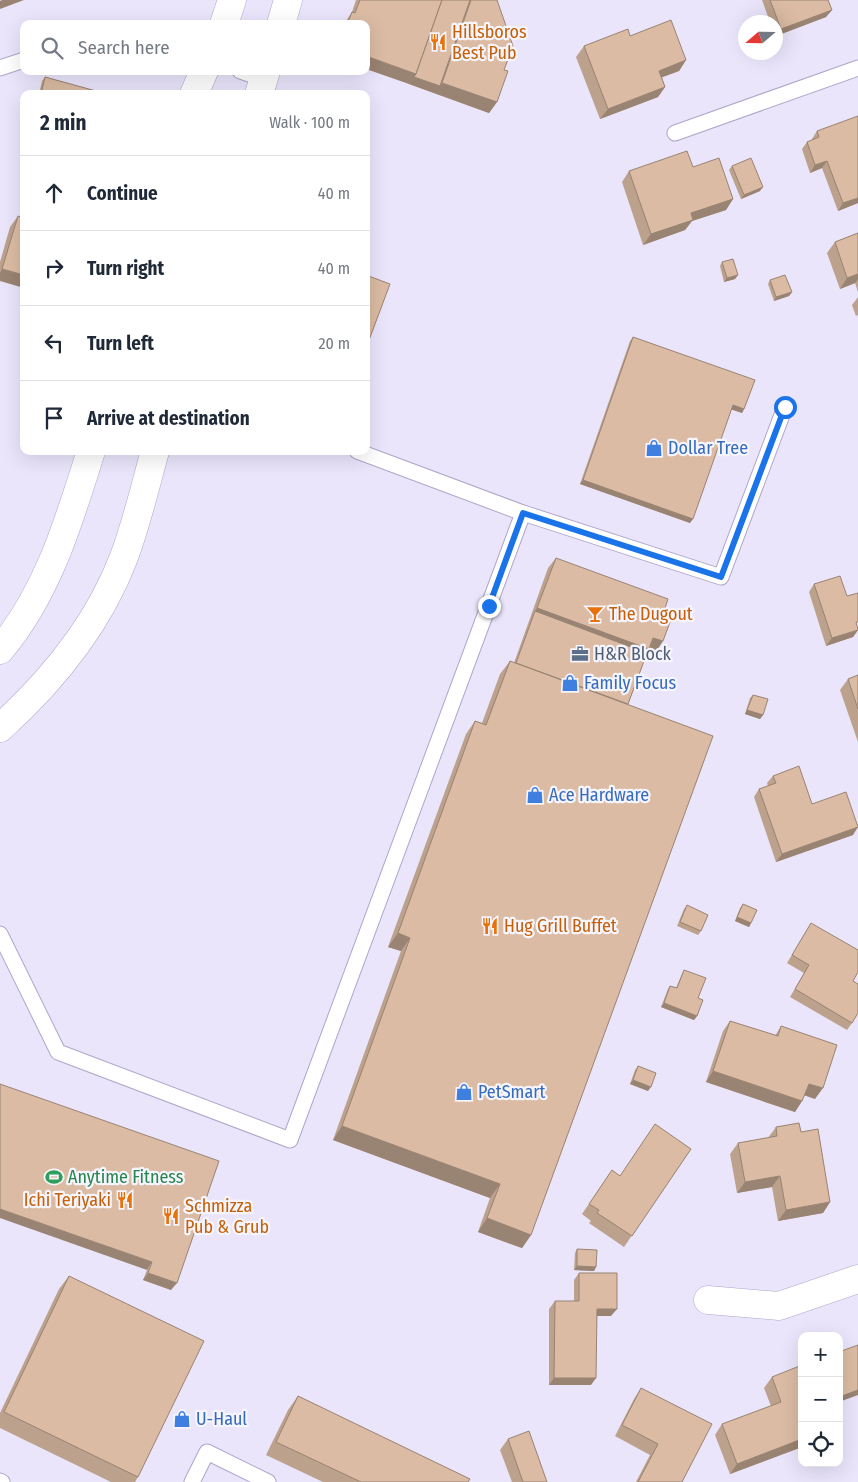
<!DOCTYPE html>
<meta charset="utf-8">
<style>
:root{--surface:#fff;--page:#f6f6f7;--text:#1f2937;--muted:#747a83;--line:#e0e1e3}
body{margin:0;font-family:"Fira Sans Condensed",sans-serif;background:var(--page);color:var(--text)}
.controls{position:absolute;right:15px;bottom:15px;display:grid;overflow:hidden;border-radius:10px;box-shadow:0 5px 20px #0002}
.controls button{width:45px;height:45px;display:grid;place-items:center;padding:0;border:0;border-bottom:1px solid var(--line);background:var(--surface);color:var(--text);font:25px sans-serif}
.compass{position:absolute;left:738px;top:15px;width:45px;height:45px;border-radius:50%;background:var(--surface);box-shadow:0 5px 20px #0002;rotate:250deg}
.stop{position:absolute;width:15px;height:15px;margin:-11px;border:4px solid #1a73e8;border-radius:50%;background:#fff}
.stop.end{background:#1a73e8;border-color:#fff;box-shadow:0 1px 5px #0008}
.list{margin:0;padding:0;list-style:none}
h2{display:flex;justify-content:space-between;align-items:center;height:65px;margin:0;padding:0 20px;font-size:21px}
h2 small{font-size:16px;font-weight:400;color:var(--muted)}
.list li{display:grid;grid-template-columns:32px 1fr auto;gap:15px;align-items:center;box-sizing:border-box;height:75px;padding:0 20px;border-top:1px solid var(--line)}
.list b{display:block;font-size:19px;white-space:nowrap}
.list em{font-size:16px;font-style:normal;color:var(--muted)}
.icon{flex:none;width:28px;height:28px;fill:none;stroke:currentColor;stroke-width:2;stroke-linecap:round;stroke-linejoin:round}
.map{position:relative;flex:none;width:858px;height:1482px;overflow:hidden}
.search{position:absolute;background:var(--surface);box-shadow:0 5px 20px #0002;left:20px;top:20px;width:350px;height:55px;display:flex;align-items:center;gap:12px;box-sizing:border-box;padding:0 18px;border-radius:10px;color:var(--muted);font-size:19px}
.panel{position:absolute;background:var(--surface);box-shadow:0 5px 20px #0002;left:20px;top:90px;width:350px;height:365px;border-radius:10px}
.map>svg:first-child{display:block}
.lines{fill:none;stroke-linecap:round;stroke-linejoin:round}
.service-casing{stroke:#aea6c8;stroke-width:17}
.minor-casing{stroke:#aea6c8;stroke-width:29}
.secondary-casing{stroke:#aea6c8;stroke-width:29}
.service{stroke:#fff;stroke-width:15}
.minor{stroke:#fff;stroke-width:28}
.secondary{stroke:#fff;stroke-width:28}
.wall{fill:#bca18c}
.shaded-wall{fill:#998372}
.building{fill:#dbbba3;stroke:#998372}
.route{stroke:#1a73e8;stroke-width:6}
.labels{text-anchor:middle;dominant-baseline:central;stroke-width:4.5;stroke-linejoin:round;paint-order:stroke}
.food-label{font-size:18px;fill:#c56008;stroke:#f6f4fc;text-anchor:start}
.shop-label{font-size:18px;fill:#366cbe;stroke:#f6f4fc;text-anchor:start}
.service-label{font-size:18px;fill:#4e5e75;stroke:#f6f4fc;text-anchor:start}
.leisure-label{font-size:18px;fill:#27864d;stroke:#f6f4fc;text-anchor:start}
</style>
<div class="map">
<svg width="858" height="1482" viewBox="0 0 858 1482">
<rect width="100%" height="100%" fill="#eae5fb"/>
<g class="lines">
<g class="service-casing">
<g id="service">
<polyline points="0,68 24,60"/>
<polyline points="240,71 264,79"/>
<polyline points="675,133 858,68"/>
<polyline points="357,451 523,513 721,577 785,407"/>
<polyline points="0,934 58,1052 290,1140 523,513"/>
<polyline points="0,1481 2,1482"/>
<polyline points="192,1482 207,1452 268,1482"/>
</g>
</g>
<g class="minor-casing">
<polyline id="minor" points="708,1300 779,1306 858,1279"/>
</g>
<g class="secondary-casing">
<g id="secondary">
<polyline points="224,24 232,0"/>
<polyline points="281,24 288,0"/>
<polyline points="194,94 204,71"/>
<polyline points="259,94 266,71"/>
<path d="M0,650C48,593 69,521 91,451"/>
<path d="M0,728C52,681 99,623 124,557C137,522 145,487 155,451"/>
</g>
</g>
<use href="#service" class="service"/>
<use href="#minor" class="minor"/>
<use href="#secondary" class="secondary"/>
</g>
<g class="wall">
<polygon points="356,0 497,0 504,70 497,102 489,113 409,84 366,24 344,24 352,12"/>
<polygon points="762,0 828,0 832,10 826,17 776,36 776,22 770,22"/>
<polygon points="630,36 686,60 679,71 662,77 665,87 658,97 600,119 576,57 584,46"/>
<polygon points="45,77 107,94 39,94 42,81"/>
<polygon points="817,131 858,203 838,211 822,168 810,173 802,149 807,142 812,140 812,139"/>
<polygon points="732,166 760,191 741,199 729,170"/>
<polygon points="693,167 733,199 726,210 692,221 685,230 643,245 622,182 629,171"/>
<polygon points="18,216 0,281 0,262 10,227"/>
<polygon points="858,233 858,292 855,283 840,289 827,253 835,242"/>
<polygon points="722,262 738,275 735,279 724,282 720,266"/>
<polygon points="770,280 792,292 789,296 774,301 768,284"/>
<polygon points="858,297 858,315 856,316 852,305"/>
<polygon points="633,337 744,409 742,413 731,409 690,523 580,484 630,341"/>
<polygon points="556,558 664,611 656,652 649,650 647,653 628,704 531,1235 522,1248 478,1232 490,1198 333,1140 401,951 388,947 466,734 475,721 482,723 500,674 510,661 514,663 548,568"/>
<polygon points="814,584 858,628 858,630 853,637 826,646 809,592"/>
<polygon points="858,675 858,742 840,690 848,679"/>
<polygon points="753,695 763,715 760,719 745,714 750,698"/>
<polygon points="773,776 812,804 853,835 776,862 754,797 759,789 768,786 767,783"/>
<polygon points="743,904 751,923 749,927 735,921 740,908"/>
<polygon points="687,905 701,931 698,935 677,926 684,909"/>
<polygon points="811,923 853,981 852,1023 847,1030 790,997 804,973 787,963"/>
<polygon points="684,970 698,998 697,1016 694,1020 661,1007 668,989 670,986 676,988 682,974"/>
<polygon points="730,1021 775,1036 781,1026 815,1099 804,1095 802,1101 795,1112 706,1082 723,1031"/>
<polygon points="638,1066 648,1091 630,1084 635,1070"/>
<polygon points="776,1127 801,1132 830,1202 823,1213 778,1221 772,1187 737,1193 730,1154 738,1143 768,1138"/>
<polygon points="691,1149 624,1247 589,1223 591,1221 582,1214 612,1170 620,1176"/>
<polygon points="219,1161 171,1290 143,1280 147,1270"/>
<polygon points="577,1249 596,1267 594,1271 574,1270 575,1253"/>
<polygon points="579,1273 611,1316 597,1316 591,1385 549,1385 549,1309 555,1301 574,1301 574,1280"/>
<polygon points="69,1276 138,1477 135,1482 111,1482 0,1428 0,1413 59,1289"/>
<polygon points="772,1377 802,1447 730,1474 715,1435 722,1424 771,1406 764,1388"/>
<polygon points="641,1388 682,1482 636,1482 650,1455 615,1436 634,1399"/>
<polygon points="298,1396 468,1482 323,1482 266,1455 288,1410"/>
<polygon points="508,1439 547,1482 512,1482 500,1450"/>
</g>
<g class="shaded-wall">
<polygon points="2,0 24,0 0,9 0,1"/>
<polygon points="832,10 826,17 776,36 781,29"/>
<polygon points="366,56 416,74 409,84 366,69"/>
<polygon points="686,60 679,71 652,81 659,71"/>
<polygon points="414,77 440,86 442,83 497,102 489,113 409,84"/>
<polygon points="665,87 658,97 600,119 608,109"/>
<polygon points="827,161 822,168 810,173 815,165"/>
<polygon points="763,187 760,191 741,199 744,195"/>
<polygon points="858,198 858,203 838,211 843,203"/>
<polygon points="733,199 726,210 692,221 685,230 643,245 651,234 691,213"/>
<polygon points="2,269 24,275 24,288 0,281 0,273"/>
<polygon points="858,274 858,279 855,283 840,289 847,278"/>
<polygon points="738,275 735,279 724,282 727,278"/>
<polygon points="792,292 789,296 774,301 776,297"/>
<polygon points="733,405 744,409 742,413 730,409"/>
<polygon points="583,480 693,519 690,523 580,484"/>
<polygon points="537,608 653,638 663,641 656,652 649,650 641,660 535,611"/>
<polygon points="858,630 853,637 826,646 832,638"/>
<polygon points="747,710 763,715 760,719 745,714"/>
<polygon points="858,827 853,835 776,862 782,854"/>
<polygon points="737,917 751,923 749,927 735,921"/>
<polygon points="398,933 410,938 401,951 388,947"/>
<polygon points="664,1003 697,1016 694,1020 661,1007"/>
<polygon points="713,1071 802,1101 795,1112 706,1082"/>
<polygon points="633,1080 651,1087 648,1091 630,1084"/>
<polygon points="809,1084 823,1088 815,1099 801,1094"/>
<polygon points="342,1126 500,1184 490,1198 333,1140"/>
<polygon points="780,1176 772,1187 737,1193 745,1182"/>
<polygon points="830,1202 823,1213 778,1221 786,1210"/>
<polygon points="0,1209 152,1262 147,1270 0,1218"/>
<polygon points="487,1218 531,1235 522,1248 478,1232"/>
<polygon points="577,1266 596,1267 594,1271 574,1270"/>
<polygon points="148,1273 177,1283 171,1290 143,1280"/>
<polygon points="597,1309 617,1309 611,1316 592,1316"/>
<polygon points="554,1378 596,1378 591,1385 549,1385"/>
<polygon points="858,1390 858,1395 839,1402 839,1397"/>
<polygon points="802,1439 802,1447 730,1474 737,1464"/>
</g>
<g class="building">
<polygon points="360,0 442,0 416,74 366,56 366,24 347,24 352,12 355,13"/>
<polygon points="442,0 470,0 440,86 414,77 416,74"/>
<polygon points="471,0 497,0 513,46 504,70 508,71 497,102 442,83"/>
<polygon points="770,0 828,0 832,10 781,29"/>
<polygon points="671,20 686,60 659,71 665,87 608,109 584,46 628,29 630,36"/>
<polygon points="45,77 107,94 41,94"/>
<polygon points="858,116 858,198 843,203 827,161 815,165 807,142 819,137 817,131"/>
<polygon points="687,151 693,167 719,158 733,199 691,213 693,220 651,234 629,171"/>
<polygon points="751,158 763,187 744,195 732,166"/>
<polygon points="18,216 24,218 24,275 2,269"/>
<polygon points="858,233 858,274 847,278 835,242"/>
<polygon points="733,259 738,275 727,278 722,262"/>
<polygon points="366,275 390,284 366,348"/>
<polygon points="785,275 792,292 776,297 770,280"/>
<polygon points="633,337 755,380 744,409 733,405 693,519 583,480"/>
<polygon points="556,558 668,599 664,611 673,614 663,641 653,638 649,649 537,608"/>
<polygon points="840,576 847,596 858,593 858,622 856,622 858,630 832,638 814,584"/>
<polygon points="535,611 647,653 628,704 516,663"/>
<polygon points="510,661 713,736 531,1235 487,1218 500,1184 342,1126 410,938 398,933 475,721 486,725"/>
<polygon points="858,675 858,709 848,679"/>
<polygon points="753,695 768,699 763,715 747,710"/>
<polygon points="799,766 812,804 846,792 858,827 782,854 759,789 776,783 773,776"/>
<polygon points="743,904 757,910 751,923 737,917"/>
<polygon points="687,905 708,915 701,931 680,922"/>
<polygon points="811,923 858,950 858,972 853,981 858,984 858,1013 852,1023 795,989 809,965 792,955"/>
<polygon points="684,970 706,978 698,998 703,1000 697,1016 664,1003 670,986 677,988"/>
<polygon points="730,1021 778,1036 781,1026 837,1045 823,1088 809,1084 802,1101 713,1071"/>
<polygon points="638,1066 656,1073 651,1087 633,1080"/>
<polygon points="0,1084 219,1161 177,1283 148,1273 152,1262 0,1209"/>
<polygon points="799,1123 801,1132 818,1129 830,1202 786,1210 780,1176 745,1182 738,1143 777,1136 776,1127"/>
<polygon points="655,1124 691,1149 632,1236 597,1213 599,1210 589,1204 612,1170 620,1176"/>
<polygon points="577,1249 597,1250 596,1267 577,1266"/>
<polygon points="579,1273 617,1273 617,1309 597,1309 596,1378 554,1378 555,1301 579,1301"/>
<polygon points="69,1276 204,1341 138,1477 4,1412"/>
<polygon points="858,1345 858,1390 839,1397 839,1352"/>
<polygon points="802,1365 802,1439 737,1464 722,1424 781,1402 772,1377"/>
<polygon points="641,1388 712,1424 682,1482 638,1482 658,1444 622,1425"/>
<polygon points="298,1396 470,1479 468,1482 361,1482 276,1442"/>
<polygon points="529,1431 547,1482 523,1482 508,1439"/>
</g>
<g class="lines">
<polyline class="route" points="489,606 523,513 721,577 785,407"/>
</g>
<defs>
<g id="restaurant-bare" transform="scale(1.35)"><path d="M-5-6h1v4h1v-4h1v4h1v-4h1v5L-1.5 .5V6h-2V.5L-5-1ZM5-6V6H3V1.5H1.5Q1.5-4 5-6Z" fill="#e8710a" stroke="#f6f4fc" stroke-width="2.5" paint-order="stroke"/></g>
<g id="shop-bare" transform="scale(1.35)"><path d="M-5-2.5h2.3a2.7 3.5 0 0 1 5.4 0H5L5.5 6h-11ZM-1.5-2.5h3a1.5 2.3 0 0 0-3 0Z" fill="#3f7fe0" stroke="#f6f4fc" stroke-width="2.5" paint-order="stroke"/></g>
<g id="bar-bare" transform="scale(1.35)"><path d="M-6-5H6L.8 .8V4.5H3.5V6h-7V4.5H-.8V.8Z" fill="#e8710a" stroke="#f6f4fc" stroke-width="2.5" paint-order="stroke"/></g>
<g id="office-bare" transform="scale(1.35)"><path d="M-6-3h4V-5.5h4V-3h4V5H-6ZM-1-4.5V-3h2v-1.5ZM-6 0V1H6V0Z" fill="#5c6f8a" stroke="#f6f4fc" stroke-width="2.5" paint-order="stroke"/></g>
<g id="stadium-bare" transform="scale(1.35)"><path d="M0-5a6.5 5 0 1 0 0 10a6.5 5 0 1 0 0-10ZM-3.5-1.8h7v3.6h-7Z" fill="#2e9e5b" stroke="#f6f4fc" stroke-width="2.5" paint-order="stroke"/></g>
</defs>
<g fill-rule="evenodd">
<use href="#restaurant-bare" x="438" y="42"/>
<use href="#shop-bare" x="654" y="448"/>
<use href="#bar-bare" x="595" y="614"/>
<use href="#office-bare" x="580" y="654"/>
<use href="#shop-bare" x="570" y="683"/>
<use href="#shop-bare" x="535" y="795"/>
<use href="#restaurant-bare" x="490" y="926"/>
<use href="#shop-bare" x="464" y="1092"/>
<use href="#stadium-bare" x="54" y="1177"/>
<use href="#restaurant-bare" x="125" y="1200"/>
<use href="#restaurant-bare" x="171" y="1216"/>
<use href="#shop-bare" x="182" y="1419"/>
</g>
<g class="labels">
<g class="food-label">
<text x="452" y="32">Hillsboros<tspan x="452" dy="21">Best Pub</tspan></text>
<text x="609" y="614">The Dugout</text>
<text x="504" y="926">Hug Grill Buffet</text>
<text x="111" y="1200" text-anchor="end">Ichi Teriyaki</text>
<text x="185" y="1206">Schmizza<tspan x="185" dy="21">Pub &amp; Grub</tspan></text>
</g>
<g class="shop-label">
<text x="668" y="448">Dollar Tree</text>
<text x="584" y="683">Family Focus</text>
<text x="549" y="795">Ace Hardware</text>
<text x="478" y="1092">PetSmart</text>
<text x="196" y="1419">U-Haul</text>
</g>
<g class="service-label">
<text x="594" y="654">H&amp;R Block</text>
</g>
<g class="leisure-label">
<text x="68" y="1177">Anytime Fitness</text>
</g>
</g>
</svg>
<div class="controls">
<button>+</button>
<button>−</button>
<button><svg class="icon" aria-label="locate" viewBox="0 0 24 24"><circle cx="12" cy="12" r="6"/><path d="M12 2v4M12 18v4M2 12h4M18 12h4"/></svg></button>
</div>
<svg class="compass" viewBox="-18 -18 36 36"><path d="M0-13l5 13h-10z" fill="#e53935"/><path d="M0 13l5-13h-10z" fill="#747a83"/></svg>
<div class="stop" style="left:785px;top:407px"></div>
<div class="stop end" style="left:489px;top:606px"></div>
<div class="search"><svg class="icon" aria-label="search" viewBox="0 0 24 24"><circle cx="10" cy="10" r="6"/><path d="M15 15l6 6"/></svg>Search here</div>
<section class="panel">
<h2>2 min<small>Walk · 100 m</small></h2>
<ul class="list">
<li><svg class="icon" aria-label="ahead" viewBox="0 0 24 24"><path d="M12 20V5M6 11l6-6 6 6"/></svg><div><b>Continue</b></div><em>40 m</em></li>
<li><svg class="icon" aria-label="right" viewBox="0 0 24 24"><path d="M7 20v-9h11M14 6l5 5-5 5"/></svg><div><b>Turn right</b></div><em>40 m</em></li>
<li><svg class="icon" aria-label="left" viewBox="0 0 24 24"><path d="M17 20v-9H6M10 6l-5 5 5 5"/></svg><div><b>Turn left</b></div><em>20 m</em></li>
<li><svg class="icon" aria-label="arrive" viewBox="0 0 24 24"><path d="M6 21V4h12l-3 4 3 4H6"/></svg><div><b>Arrive at destination</b></div></li>
</ul>
</section>
</div>
